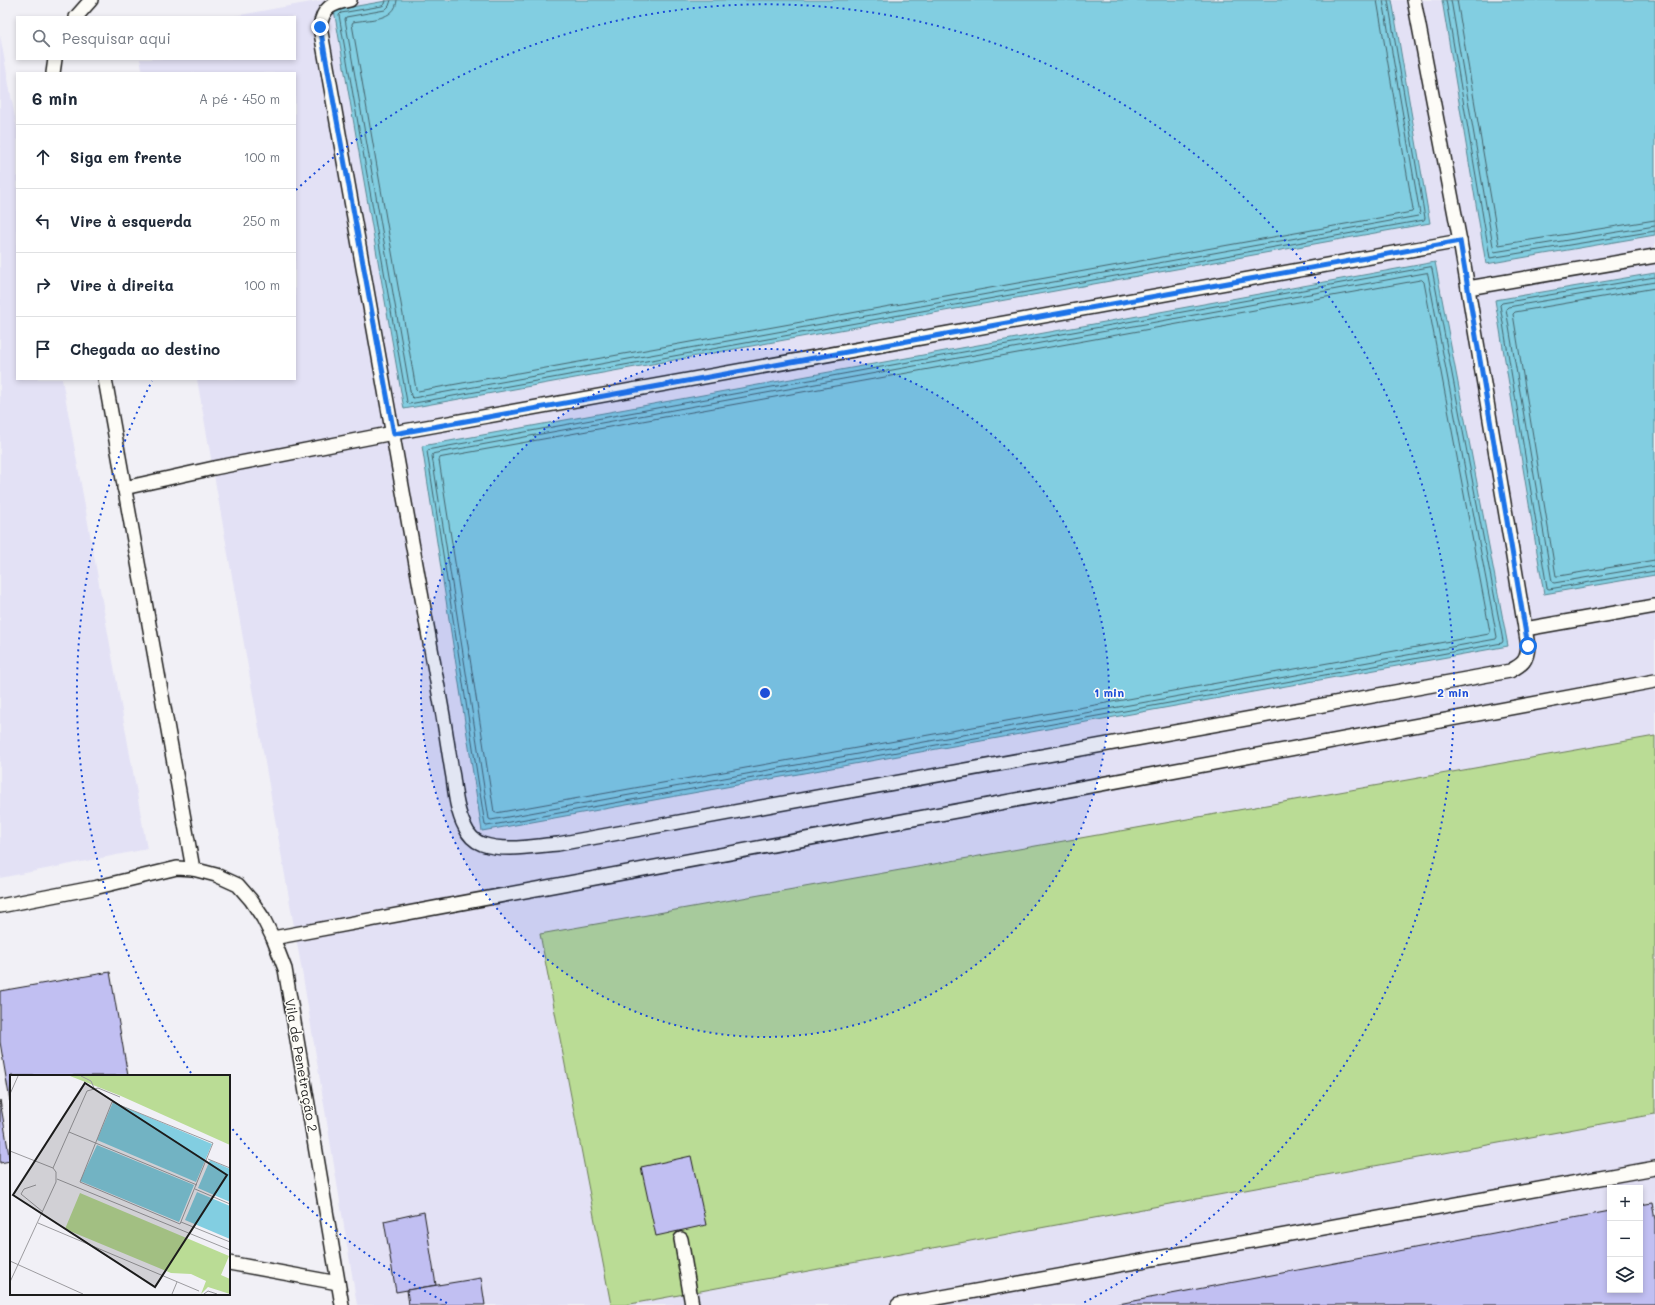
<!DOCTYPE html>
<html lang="pt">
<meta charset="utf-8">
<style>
:root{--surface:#fff;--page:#f6f6f7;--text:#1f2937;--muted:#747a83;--line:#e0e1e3}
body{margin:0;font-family:Mali,sans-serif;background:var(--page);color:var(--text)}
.controls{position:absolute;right:12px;bottom:12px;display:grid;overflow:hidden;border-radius:0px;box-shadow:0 2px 6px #0003}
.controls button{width:36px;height:36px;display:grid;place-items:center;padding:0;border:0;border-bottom:1px solid var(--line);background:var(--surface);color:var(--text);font:20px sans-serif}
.stop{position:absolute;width:12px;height:12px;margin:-9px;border:3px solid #1a73e8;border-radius:50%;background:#fff}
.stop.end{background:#1a73e8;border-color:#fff;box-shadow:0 1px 4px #0008}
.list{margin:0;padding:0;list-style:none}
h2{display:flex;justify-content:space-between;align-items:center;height:52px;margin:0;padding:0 16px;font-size:17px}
h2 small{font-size:13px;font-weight:400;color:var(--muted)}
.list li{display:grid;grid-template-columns:26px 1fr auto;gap:12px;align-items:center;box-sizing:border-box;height:64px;padding:0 16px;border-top:1px solid var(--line)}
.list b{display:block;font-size:15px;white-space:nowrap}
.list em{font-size:13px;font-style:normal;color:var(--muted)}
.icon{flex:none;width:22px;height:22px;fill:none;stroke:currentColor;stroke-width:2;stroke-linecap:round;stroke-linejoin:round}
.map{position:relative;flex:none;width:1655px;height:1305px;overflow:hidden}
.search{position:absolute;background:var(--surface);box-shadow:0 2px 6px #0003;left:16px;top:16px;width:280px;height:44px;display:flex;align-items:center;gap:10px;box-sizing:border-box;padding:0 14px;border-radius:0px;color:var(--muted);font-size:15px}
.panel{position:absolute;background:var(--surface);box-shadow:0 2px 6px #0003;left:16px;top:72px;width:280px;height:308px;border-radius:0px}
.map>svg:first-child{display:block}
.built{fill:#e3e1f5;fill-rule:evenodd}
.green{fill:#badc95;stroke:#6b7c58}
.water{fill:#82cee1;stroke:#598792}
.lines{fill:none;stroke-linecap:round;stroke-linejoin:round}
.shore{stroke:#45636b;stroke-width:1}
.building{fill:#c1bff2;stroke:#1c1c1c}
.lane-casing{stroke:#1c1c1c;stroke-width:16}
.lane{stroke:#fdfcf7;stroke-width:13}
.route{stroke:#1a73e8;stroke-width:5}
.ring{fill:none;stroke:#1d4ed8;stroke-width:2;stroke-dasharray:2 4}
.labels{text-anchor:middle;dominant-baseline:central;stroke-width:3;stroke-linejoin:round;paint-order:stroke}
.street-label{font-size:13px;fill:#1c1c1c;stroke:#fdfcf7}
.inset-road{fill:none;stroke:#9c9b9f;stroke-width:1}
.view{fill:#1c1c1c;fill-opacity:0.15;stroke:#1c1c1c;stroke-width:2}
.inset-edge{fill:none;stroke:#1c1c1c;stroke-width:2}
.centre{fill:#1d4ed8;stroke:#fdfcf7;stroke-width:2}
.ring-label{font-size:12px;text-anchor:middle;font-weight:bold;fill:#1d4ed8;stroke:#fdfcf7;stroke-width:3;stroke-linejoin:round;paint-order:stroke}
</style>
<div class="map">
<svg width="1655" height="1305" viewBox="0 0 1655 1305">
<rect width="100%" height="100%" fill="#f1f0f6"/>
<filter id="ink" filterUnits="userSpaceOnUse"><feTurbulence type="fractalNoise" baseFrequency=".025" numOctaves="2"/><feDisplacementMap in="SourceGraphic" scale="8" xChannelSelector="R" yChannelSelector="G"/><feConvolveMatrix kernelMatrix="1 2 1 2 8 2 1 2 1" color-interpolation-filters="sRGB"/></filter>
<g filter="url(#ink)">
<g class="built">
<path d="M322,0H1655V1305H357L303,977L197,379H295V73H143L140,59H295V17H229ZM1610,1188H1640V1290H1610Z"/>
<polygon points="0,35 17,129 17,379 62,379 147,849 0,878"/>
</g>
<polygon class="green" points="1655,736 1655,1114 625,1305 611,1305 540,934"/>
<g class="water">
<polygon points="392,0 1392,0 1430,223 404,409 334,10"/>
<polygon points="1442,0 1655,0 1655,235 1486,264"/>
<polygon points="1435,262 1508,646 482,831 422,446"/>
<polygon points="1655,273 1655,575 1544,594 1495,300"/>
</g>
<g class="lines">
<g class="shore">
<polyline points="386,0 385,4 382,6 341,13 339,15 407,402 409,404 1424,220 1425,218 1388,0"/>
<polyline points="391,0 389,6 385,10 346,17 345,19 411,396 413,398 1418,216 1420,214 1383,0"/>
<path d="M397,0C396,21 368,19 353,22L352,24L416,389L418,391L1412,212L1413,209L1377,0"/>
<polyline points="1446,0 1490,258 1655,231"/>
<polyline points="1451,0 1494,252 1655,226"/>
<polyline points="1457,0 1499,245 1655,220"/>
<polygon points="1431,267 1432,269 1503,641 1502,643 487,826 485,825 427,451 428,450"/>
<polygon points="1427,273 1428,275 1497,637 1496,639 491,820 489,819 432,456 433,454"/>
<polyline points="1655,277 1502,303 1500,305 1547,588 1549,589 1655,571"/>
<polygon points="1422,280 1424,282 1490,632 1489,634 496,813 494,812 439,460 440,458"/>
<polyline points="1655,282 1508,307 1506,309 1552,582 1554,583 1655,566"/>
<polyline points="1655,288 1515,312 1513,314 1556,576 1559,576 1655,560"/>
</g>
</g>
<g class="building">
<polygon points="110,972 128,1076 11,1076 10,1101 0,1042 0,991"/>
<polygon points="0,1100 10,1161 0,1163"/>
<polygon points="691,1156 706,1225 656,1236 641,1167"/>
<polygon points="1652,1203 1655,1220 1655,1305 1113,1305 1610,1211 1610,1290 1640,1290 1640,1205"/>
<polygon points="424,1212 436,1285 396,1292 384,1221"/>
<polygon points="481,1278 485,1305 409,1305 407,1290"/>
</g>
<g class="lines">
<g class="lane-casing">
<g id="lane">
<path d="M350,0C331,4 323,7 320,27L442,710C446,732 449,755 453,777C455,793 457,812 465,827C468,834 474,841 482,844C505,852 533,846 558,844L1510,671C1523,664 1527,661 1528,646L1460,241L1414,0"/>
<polyline points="76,17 91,0"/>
<polyline points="53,73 55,59"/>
<polyline points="1468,288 1655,256"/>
<polyline points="105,379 193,869"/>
<polyline points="124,488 214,468 393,433 1460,241"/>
<polyline points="1525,629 1655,606"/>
<polyline points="0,906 98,887 177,868 193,869 216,875 238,885 251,900 263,918 273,938 285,969 342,1305"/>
<polyline points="273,938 1655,681"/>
<polyline points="681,1239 692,1305"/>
<polyline points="229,1263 338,1283"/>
<polyline points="898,1305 1655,1168"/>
</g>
</g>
<use href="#lane" class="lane"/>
</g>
</g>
<g class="lines" filter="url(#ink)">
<polyline class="route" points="320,27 394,434 1460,241 1528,646"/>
</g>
<circle cx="765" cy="693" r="344" fill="#1d4ed8" fill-opacity=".12"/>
<g class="ring">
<circle cx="765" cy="693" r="344"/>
<path d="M447 1303A688 688 0 0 1 230 1126M191 1073A688 688 0 0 1 152 381M296 190A688 688 0 1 1 1083 1303"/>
</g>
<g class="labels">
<g class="street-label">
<text transform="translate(302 1065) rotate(80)">Vila de Penetração 2</text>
</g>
</g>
<g transform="translate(10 1075)">
<rect width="220" height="220" fill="#f1f0f6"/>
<path d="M60,1H220V70L111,21ZM70,118L219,181L211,200L220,204V219L198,212L191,219L196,206L181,199L161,198L55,154Z" fill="#badc95"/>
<path d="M103,27L202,69L186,107L87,65ZM87,70L184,110L169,147L70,106ZM200,85L220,94V127L188,113ZM187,117L220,131V164L175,145Z" fill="#82cee1"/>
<path class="inset-road" d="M71,1L81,6L84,13M0,19L8,1M102,27L203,68L170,149L70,107ZM59,57L187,110M0,76L43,93M198,84L220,93M43,93L77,16L88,13L110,22M47,104L220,175M26,110L14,114L11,119L33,137M185,114L220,129M171,147L220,167M28,148L189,216M0,186L73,219M0,207L46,107V97L43,93M162,219L167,207M194,219L198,216L207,219"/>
<path class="view" d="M75,8L217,100L145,212L3,120Z"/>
<rect width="220" height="220" class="inset-edge"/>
</g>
<circle cx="765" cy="693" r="6" class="centre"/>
<g class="ring-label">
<text x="1109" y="697">1 min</text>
<text x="1453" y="697">2 min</text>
</g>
</svg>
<div class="controls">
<button>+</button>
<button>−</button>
<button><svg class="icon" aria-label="layers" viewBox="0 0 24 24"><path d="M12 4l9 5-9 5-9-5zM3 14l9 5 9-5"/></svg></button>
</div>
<div class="stop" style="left:1528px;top:646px"></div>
<div class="stop end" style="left:320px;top:27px"></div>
<div class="search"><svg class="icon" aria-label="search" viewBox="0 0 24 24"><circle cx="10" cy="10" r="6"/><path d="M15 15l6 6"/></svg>Pesquisar aqui</div>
<section class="panel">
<h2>6 min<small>A pé · 450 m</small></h2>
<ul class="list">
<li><svg class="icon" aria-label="ahead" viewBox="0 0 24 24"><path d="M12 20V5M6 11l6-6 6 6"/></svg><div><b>Siga em frente</b></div><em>100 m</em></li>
<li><svg class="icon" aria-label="left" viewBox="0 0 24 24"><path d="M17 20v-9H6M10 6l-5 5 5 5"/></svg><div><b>Vire à esquerda</b></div><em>250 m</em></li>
<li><svg class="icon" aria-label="right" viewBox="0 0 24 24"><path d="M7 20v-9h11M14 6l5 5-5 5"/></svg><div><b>Vire à direita</b></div><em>100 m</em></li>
<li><svg class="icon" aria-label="arrive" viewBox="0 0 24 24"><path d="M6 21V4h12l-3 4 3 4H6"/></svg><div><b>Chegada ao destino</b></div></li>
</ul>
</section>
</div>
